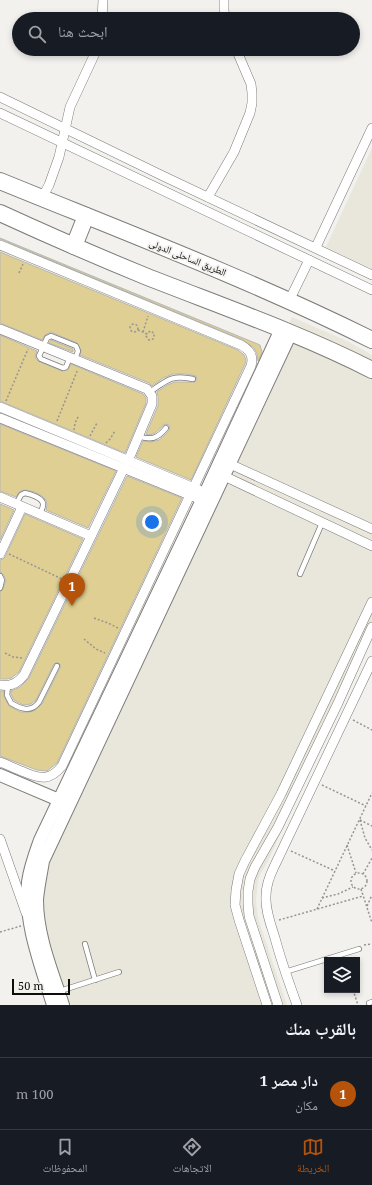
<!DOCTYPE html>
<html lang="ar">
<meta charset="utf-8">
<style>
:root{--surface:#171b24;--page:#242831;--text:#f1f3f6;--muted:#9ea1a6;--line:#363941;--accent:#b45309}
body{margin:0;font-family:"Noto Serif","Noto Naskh Arabic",serif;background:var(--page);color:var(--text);direction:rtl}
.controls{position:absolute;right:12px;bottom:12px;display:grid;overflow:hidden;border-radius:0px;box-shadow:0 2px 6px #0003}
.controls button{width:36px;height:36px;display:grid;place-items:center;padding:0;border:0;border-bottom:1px solid var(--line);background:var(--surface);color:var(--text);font:20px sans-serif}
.scale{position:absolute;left:12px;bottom:10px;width:58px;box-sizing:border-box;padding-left:4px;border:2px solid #0e0d0c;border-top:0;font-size:11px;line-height:14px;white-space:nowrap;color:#0e0d0c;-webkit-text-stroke:3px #f2f1ee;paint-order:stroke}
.you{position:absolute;left:152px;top:522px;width:14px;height:14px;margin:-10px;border:3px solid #fff;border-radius:50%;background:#1a73e8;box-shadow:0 0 0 6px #1a73e833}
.badge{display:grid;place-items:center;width:26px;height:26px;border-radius:50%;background:var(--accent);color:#fff;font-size:13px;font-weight:700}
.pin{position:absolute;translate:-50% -33px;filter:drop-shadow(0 1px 2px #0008)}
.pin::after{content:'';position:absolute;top:21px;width:14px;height:12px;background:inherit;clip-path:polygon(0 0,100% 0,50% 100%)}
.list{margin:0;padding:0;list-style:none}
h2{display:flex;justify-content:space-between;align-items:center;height:52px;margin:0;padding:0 16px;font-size:17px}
h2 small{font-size:13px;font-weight:400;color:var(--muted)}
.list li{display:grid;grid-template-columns:26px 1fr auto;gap:12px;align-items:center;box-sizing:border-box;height:72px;padding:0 16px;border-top:1px solid var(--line)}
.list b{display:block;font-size:15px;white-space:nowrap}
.list p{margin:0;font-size:13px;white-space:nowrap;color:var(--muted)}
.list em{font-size:13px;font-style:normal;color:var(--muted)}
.icon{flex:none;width:22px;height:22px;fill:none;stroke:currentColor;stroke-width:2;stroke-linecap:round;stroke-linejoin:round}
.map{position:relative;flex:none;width:372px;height:1005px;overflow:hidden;direction:ltr}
.search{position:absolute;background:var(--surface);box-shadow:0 2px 6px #0003;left:12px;right:12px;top:12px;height:44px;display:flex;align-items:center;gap:10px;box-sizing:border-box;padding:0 14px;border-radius:22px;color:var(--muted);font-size:15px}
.sheet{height:124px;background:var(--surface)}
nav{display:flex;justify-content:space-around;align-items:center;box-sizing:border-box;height:56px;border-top:1px solid var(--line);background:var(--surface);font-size:11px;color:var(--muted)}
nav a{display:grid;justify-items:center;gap:2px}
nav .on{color:var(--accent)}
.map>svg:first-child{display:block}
.built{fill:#e9e7dc}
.building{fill:#dfcf92;stroke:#b7b7b3}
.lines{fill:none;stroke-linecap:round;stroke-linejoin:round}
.lane-casing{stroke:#7d7c79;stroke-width:6}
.street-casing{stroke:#7d7c79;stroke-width:10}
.secondary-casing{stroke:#7d7c79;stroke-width:14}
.highway-casing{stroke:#7d7c79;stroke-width:18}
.path{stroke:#969593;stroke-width:1.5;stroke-dasharray:2 2;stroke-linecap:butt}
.lane{stroke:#fff;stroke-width:4.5}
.street{stroke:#fff;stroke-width:9}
.secondary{stroke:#fff;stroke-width:12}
.highway{stroke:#fff;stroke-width:16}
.labels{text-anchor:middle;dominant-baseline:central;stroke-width:3.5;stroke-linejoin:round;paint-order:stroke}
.street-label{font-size:10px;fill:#0e0d0c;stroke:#f2f1ee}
</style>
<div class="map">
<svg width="372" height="1005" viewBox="0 0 372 1005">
<rect width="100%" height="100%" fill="#f2f1ee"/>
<g class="built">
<polygon points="372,148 372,269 326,247"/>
<polygon points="292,317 347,341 372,355 372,634 268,861 260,875 258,882 256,901 258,918 287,1005 59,1005 33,917 60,810"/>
</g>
<g class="building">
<polygon points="0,238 260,345 262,352 258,361 257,354 254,348 243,340 0,239"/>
<polygon points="0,252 238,350 244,355 246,360 245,364 191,480 136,457 143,441 151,442 159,440 166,434 170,429 169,425 165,424 155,433 150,435 146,434 158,406 158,396 157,392 167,385 175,382 195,382 197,379 196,376 186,374 173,374 163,378 152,386 149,383 80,355 81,350 77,343 51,332 45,335 42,340 0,323"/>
<polygon points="0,335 37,351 35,357 38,361 62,371 68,370 71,364 143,394 146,398 146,403 125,453 0,401"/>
<polygon points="51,340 73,349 73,352 49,343"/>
<polygon points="0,424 116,471 88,528 46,510 47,505 46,500 42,496 35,492 24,490 19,492 16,497 0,491"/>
<polygon points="127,476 182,498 57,763 47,771 37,770 0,756 0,691 4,691 4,697 9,706 21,712 29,712 34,711 42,704 60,668 60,664 58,663 55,663 54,664 36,700 31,704 23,705 14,700 11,694 11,691 20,687 29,678"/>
<polygon points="0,504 14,510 0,540"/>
<polygon points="25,514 83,539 19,672 11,678 7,679 0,679 0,592 3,589 6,580 3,574 0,572 0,560 3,559 5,557"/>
</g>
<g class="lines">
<g class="lane-casing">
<g id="lane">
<polyline points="70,357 66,367 63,368 41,359 39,356 47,338 51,336 76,346 78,351 75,359"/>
<path d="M150,392C166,381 172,374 193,379"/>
<path d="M139,436C151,441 158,438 166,428"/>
<path d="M16,504L21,495L25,493C30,494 44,498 43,505C43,508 41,511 40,514"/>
<polyline points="300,574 322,523"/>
<polyline points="0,576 2,580 0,588"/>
<path d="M8,686L7,695L11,703C21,709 31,713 39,702L57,666"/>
<polyline points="85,944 95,980"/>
<polyline points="285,972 359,949"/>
<polyline points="60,991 119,972"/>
<polyline points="369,1003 372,1002"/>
</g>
</g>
<g class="street-casing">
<g id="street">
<polyline points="224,0 224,10 225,19"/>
<polyline points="102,19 103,0"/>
<polyline points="0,97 163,176 372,275"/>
<polyline points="0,113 372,290"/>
<polyline points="208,197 234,152 250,113 252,103 252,93 251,84 236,49"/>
<polyline points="42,198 49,185 59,157 70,107 97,49"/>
<path d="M0,245L241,345C250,350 254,356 251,366L62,766C50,781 40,779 24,772C16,769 8,765 0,762"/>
<polyline points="316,247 372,128"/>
<polyline points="289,301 309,260"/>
<polyline points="0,329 147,389 152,396 152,404 128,461"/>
<polyline points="0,407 199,490"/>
<polyline points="0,418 202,500"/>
<polyline points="230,464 372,529"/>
<polyline points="224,476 372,546"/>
<polyline points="0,497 91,536"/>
<polyline points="0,554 22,507"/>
<path d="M0,685C10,687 18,683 24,675L124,468"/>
<polyline points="0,839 26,913"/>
<polyline points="267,1005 239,920 235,905 236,890 239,874 245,861 267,820 281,794 372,602"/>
<polyline points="278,1005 249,916 248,904 248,891 250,879 255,867 278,827 338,703 372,627"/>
<path d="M297,1005C289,983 281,961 275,938C271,925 265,910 266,896C266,886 269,877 274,867L372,661"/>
</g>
</g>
<g class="secondary-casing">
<g id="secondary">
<polyline points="0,775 66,803"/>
<path d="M53,1005C41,965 24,924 28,882C30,867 35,854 40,840L202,500L281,329"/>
<path d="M63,1005C52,971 37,936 37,900C38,887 41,874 43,861L291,333"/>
</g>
</g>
<g class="highway-casing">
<g id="highway">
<path d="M0,181C125,232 251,280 372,340"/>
<path d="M0,213C48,235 96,256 145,276C221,306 299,333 372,370"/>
<polyline points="74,246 86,216"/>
</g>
</g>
<g class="path">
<polyline points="19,273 23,264"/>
<circle cx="134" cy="328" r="4"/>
<polyline points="138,330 147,334 146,336 149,340 153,339 154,337 154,333 150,331 147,334"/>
<polyline points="143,332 148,316"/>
<polyline points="6,401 28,349"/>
<polyline points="57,421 78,369"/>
<polyline points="74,430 75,423 79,415"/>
<polyline points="90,436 97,423"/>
<polyline points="106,443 110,439 115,431"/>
<polyline points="9,554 62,579"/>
<polyline points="94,618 108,623 118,628"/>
<polyline points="84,639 96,649 105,653"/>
<polyline points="5,653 13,657 22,658"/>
<polyline points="353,720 372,730"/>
<polyline points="322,785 366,806"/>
<polyline points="360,820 365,838 372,850"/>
<polyline points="360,820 372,826"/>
<polyline points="347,845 356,873"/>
<polyline points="291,851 335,871"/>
<circle cx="359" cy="881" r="8"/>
<polyline points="363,874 372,858"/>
<polyline points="361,889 372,923"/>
<polyline points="322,898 338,894 353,887"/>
<polyline points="367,906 372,895"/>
<polyline points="317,909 372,793"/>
<polyline points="279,920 363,896"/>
<polyline points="0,932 21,926"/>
<polyline points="364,945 372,944"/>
<polyline points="353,990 358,1005"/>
</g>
<use href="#lane" class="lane"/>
<use href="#street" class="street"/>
<use href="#secondary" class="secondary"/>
<use href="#highway" class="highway"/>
</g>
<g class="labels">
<g class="street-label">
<text transform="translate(188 257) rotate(22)">الطريق الساحلى الدولى</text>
</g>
</g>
</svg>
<div class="controls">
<button><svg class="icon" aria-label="layers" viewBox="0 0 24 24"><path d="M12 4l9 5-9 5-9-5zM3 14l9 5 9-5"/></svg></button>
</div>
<div class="scale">50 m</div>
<div class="you"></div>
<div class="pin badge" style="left:72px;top:606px">1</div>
<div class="search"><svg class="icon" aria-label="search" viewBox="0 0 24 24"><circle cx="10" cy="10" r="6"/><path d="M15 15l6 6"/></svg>ابحث هنا</div>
</div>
<section class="sheet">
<h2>بالقرب منك<small></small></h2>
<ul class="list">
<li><span class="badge">1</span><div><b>دار مصر 1</b><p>مكان</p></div><em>100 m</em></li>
</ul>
</section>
<nav>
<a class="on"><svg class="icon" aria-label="map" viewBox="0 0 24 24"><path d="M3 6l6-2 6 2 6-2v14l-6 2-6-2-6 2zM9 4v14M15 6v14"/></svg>الخريطة</a>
<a><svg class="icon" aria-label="directions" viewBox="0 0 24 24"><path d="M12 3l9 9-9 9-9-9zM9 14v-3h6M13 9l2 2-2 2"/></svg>الاتجاهات</a>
<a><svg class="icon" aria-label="saved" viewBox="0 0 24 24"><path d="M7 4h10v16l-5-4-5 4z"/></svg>المحفوظات</a>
</nav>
